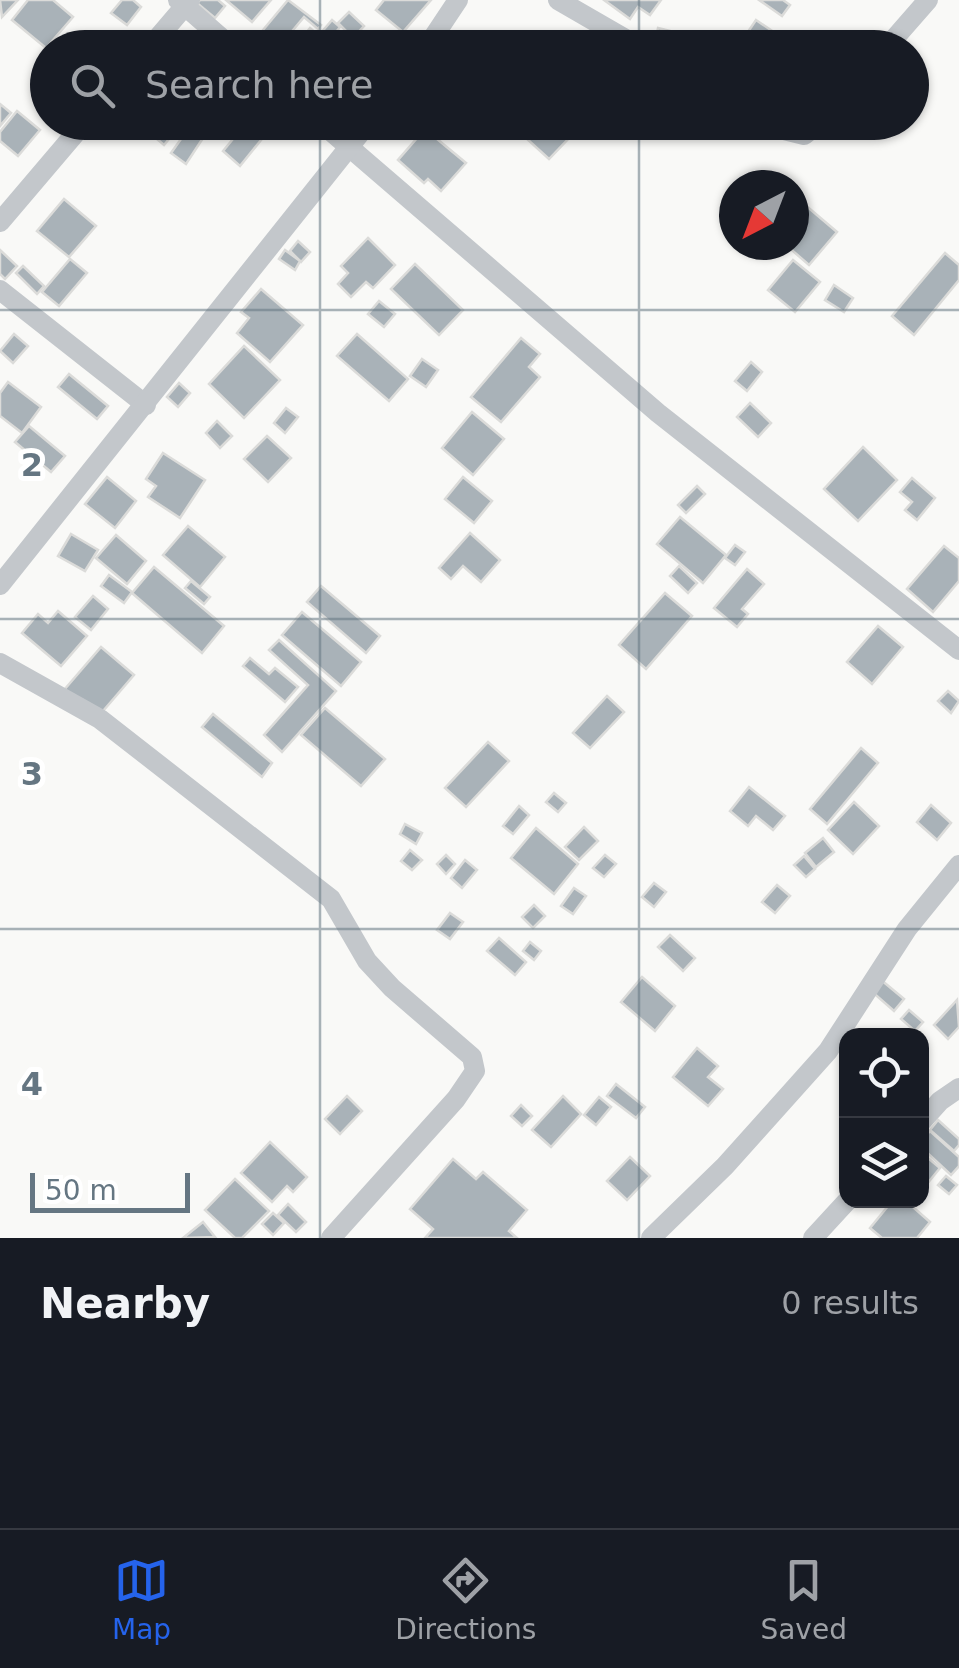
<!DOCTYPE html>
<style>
:root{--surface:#171b24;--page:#20242c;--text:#f1f3f6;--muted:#9ea1a6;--line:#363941;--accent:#2563eb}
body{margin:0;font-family:"DejaVu Sans",sans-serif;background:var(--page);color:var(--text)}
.controls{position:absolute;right:30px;bottom:30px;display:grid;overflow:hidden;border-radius:20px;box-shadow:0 2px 8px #0004}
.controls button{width:90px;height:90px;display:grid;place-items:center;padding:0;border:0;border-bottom:2px solid var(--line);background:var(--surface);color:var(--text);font:50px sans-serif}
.compass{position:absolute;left:719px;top:170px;width:90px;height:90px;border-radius:50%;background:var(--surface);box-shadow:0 2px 8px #0004;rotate:222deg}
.scale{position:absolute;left:30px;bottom:25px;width:160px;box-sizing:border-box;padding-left:10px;border:5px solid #657682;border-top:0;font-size:28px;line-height:35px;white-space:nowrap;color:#657682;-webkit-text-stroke:8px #fff;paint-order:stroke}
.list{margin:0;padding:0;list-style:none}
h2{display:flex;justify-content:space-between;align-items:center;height:130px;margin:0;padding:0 40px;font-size:42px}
h2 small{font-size:32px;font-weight:400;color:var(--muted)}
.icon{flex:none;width:55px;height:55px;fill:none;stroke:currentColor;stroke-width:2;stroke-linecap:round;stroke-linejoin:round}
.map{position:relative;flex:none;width:959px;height:1238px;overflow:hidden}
.search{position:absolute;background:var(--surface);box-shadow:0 2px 8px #0004;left:30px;right:30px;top:30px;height:110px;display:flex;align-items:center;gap:25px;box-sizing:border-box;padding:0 35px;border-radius:55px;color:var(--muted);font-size:38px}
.sheet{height:290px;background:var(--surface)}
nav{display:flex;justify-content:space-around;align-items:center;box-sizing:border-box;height:140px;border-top:2px solid var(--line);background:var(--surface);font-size:28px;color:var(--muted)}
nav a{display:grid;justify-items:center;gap:5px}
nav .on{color:var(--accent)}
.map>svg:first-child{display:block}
.building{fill:#a9b2b8;stroke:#dbdbd9;stroke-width:2.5}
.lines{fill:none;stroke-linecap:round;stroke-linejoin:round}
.minor{stroke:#c3c7cb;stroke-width:20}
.grid{fill:none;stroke:#657682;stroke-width:2.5;stroke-opacity:0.55}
.grid-label{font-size:32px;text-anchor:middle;font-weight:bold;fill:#657682;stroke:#fff;stroke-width:10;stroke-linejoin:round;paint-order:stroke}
</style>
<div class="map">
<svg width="959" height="1238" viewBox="0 0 959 1238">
<rect width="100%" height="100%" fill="#f9f9f7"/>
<g class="building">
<polygon points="0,0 18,0 2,17"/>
<polygon points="28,0 53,0 73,17 46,48 12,20"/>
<polygon points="122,0 133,0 141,7 127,25 111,13"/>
<polygon points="200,0 218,0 225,6 215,18 197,3"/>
<polygon points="226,0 271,0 252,22"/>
<polygon points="288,0 321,25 318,29 304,17 278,48 272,48 258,36"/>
<polygon points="384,0 431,0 403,32 376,10"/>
<polygon points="604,0 661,0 650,15 638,7 630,19"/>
<polygon points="759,0 783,0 790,5 782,16"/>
<polygon points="349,12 364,26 353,38 338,23"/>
<polygon points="332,20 340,27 329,41 320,34"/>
<polygon points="756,20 797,48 737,48"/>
<polygon points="310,28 333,48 294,48"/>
<polygon points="658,28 694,37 692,48 654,48"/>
<polygon points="172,35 187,48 164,48"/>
<polygon points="0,104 11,113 0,126"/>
<polygon points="17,111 40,130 18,156 0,141 0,132"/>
<polygon points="137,122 183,122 164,145"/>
<polygon points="247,122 252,122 266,134 240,166 223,151"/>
<polygon points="522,122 559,122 572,135 549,159 516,129"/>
<polygon points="191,125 205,135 186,164 171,153"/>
<polygon points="425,129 466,163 441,191 428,179 424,183 398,160"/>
<polygon points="64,199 96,226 69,257 37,231"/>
<polygon points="804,204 837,232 809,265 786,245 794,245 794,216"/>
<polygon points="368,238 395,265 373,288 366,282 351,297 338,284 348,273 341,266"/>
<polygon points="298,241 310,252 301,262 290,251"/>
<polygon points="0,250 17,266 5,279 0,274"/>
<polygon points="285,250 300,261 295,270 279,259"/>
<polygon points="945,253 959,265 959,280 914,335 892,316"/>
<polygon points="70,259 87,273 59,306 42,292"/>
<polygon points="793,260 820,282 795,312 768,290"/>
<polygon points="415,264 463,310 439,335 391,289"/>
<polygon points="23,266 44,286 37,294 16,273"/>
<polygon points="834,285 853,298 844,312 825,300"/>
<polygon points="261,289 303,325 270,362 237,333 249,318 241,312"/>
<polygon points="379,301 395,314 384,327 368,314"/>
<polygon points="14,334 28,346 13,363 0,351"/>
<polygon points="357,334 408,379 389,401 337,356"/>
<polygon points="521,338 540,354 529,367 540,377 501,422 471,397"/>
<polygon points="244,346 280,380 244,418 209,384"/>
<polygon points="422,359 438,370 426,387 410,376"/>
<polygon points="751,362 762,372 747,391 735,381"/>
<polygon points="69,374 108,406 97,419 58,387"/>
<polygon points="8,382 41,407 22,433 0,416 0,393"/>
<polygon points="179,383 190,393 178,407 167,397"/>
<polygon points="750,403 771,423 758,437 737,417"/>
<polygon points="286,408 298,417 285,433 274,423"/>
<polygon points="472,412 504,439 473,475 442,448"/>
<polygon points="217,421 232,436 220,448 206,433"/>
<polygon points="29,426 65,456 51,472 15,442"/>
<polygon points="267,436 291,458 268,482 244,459"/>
<polygon points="863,447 897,480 858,521 824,489"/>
<polygon points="163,453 205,480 180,518 148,497 156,486 146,479"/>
<polygon points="107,477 136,501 115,528 85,504"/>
<polygon points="463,477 492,501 474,523 445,499"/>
<polygon points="912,478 935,498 917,520 905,510 912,502 900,492"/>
<polygon points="697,486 705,494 686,513 678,505"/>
<polygon points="680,517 726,555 703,583 657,544"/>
<polygon points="188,526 225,557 200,587 163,555"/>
<polygon points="470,533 500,560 481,582 463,566 451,579 439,568"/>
<polygon points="71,534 98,550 85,571 58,556"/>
<polygon points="116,535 146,561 127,584 96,558"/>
<polygon points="735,545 745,552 735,565 725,558"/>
<polygon points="944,546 959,558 959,581 933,612 907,589"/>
<polygon points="679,566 697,583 688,593 670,576"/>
<polygon points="154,567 224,626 202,653 132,593"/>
<polygon points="747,569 764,584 742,609 748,614 737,627 714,608"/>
<polygon points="109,575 132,592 124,603 101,586"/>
<polygon points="191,581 210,597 204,604 185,588"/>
<polygon points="321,586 380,636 366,653 307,602"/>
<polygon points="665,593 692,616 646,669 619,645"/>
<polygon points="93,596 108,609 91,630 75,617"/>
<polygon points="58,611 87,636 61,666 22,633 38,614 48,623"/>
<polygon points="302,612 361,662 341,686 282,635"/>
<polygon points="878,626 903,647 872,684 847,662"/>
<polygon points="279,640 336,691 282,752 264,735 308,685 269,650"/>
<polygon points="101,647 134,675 97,718 64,690"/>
<polygon points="250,658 269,674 275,668 298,687 285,702 243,666"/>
<polygon points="948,691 959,701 951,713 938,701"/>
<polygon points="607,696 624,712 590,748 573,733"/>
<polygon points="325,708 385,759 361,786 301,735"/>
<polygon points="213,714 272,763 262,777 202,727"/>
<polygon points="488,742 509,761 466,807 445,788"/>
<polygon points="861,748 878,763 827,824 810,809"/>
<polygon points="749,787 785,816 773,830 756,816 748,826 730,811"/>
<polygon points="554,793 566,803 558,812 546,802"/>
<polygon points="854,802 879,826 853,854 828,830"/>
<polygon points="931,805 951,823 937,840 917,822"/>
<polygon points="519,806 529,815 513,834 503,826"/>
<polygon points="405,824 422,833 416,844 400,834"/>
<polygon points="584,827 598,841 579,860 565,847"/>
<polygon points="536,828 578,864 554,894 511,858"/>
<polygon points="823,838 834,852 816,867 805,853"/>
<polygon points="410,850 422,860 412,870 401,861"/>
<polygon points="446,855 455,864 446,874 437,864"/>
<polygon points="605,855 616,864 604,877 593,868"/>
<polygon points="804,856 815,869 806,877 794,865"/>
<polygon points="465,860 477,870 462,888 451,878"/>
<polygon points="654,883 666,892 654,907 642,897"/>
<polygon points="777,885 790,896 775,913 762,902"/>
<polygon points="574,888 586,896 573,914 561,906"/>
<polygon points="534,905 545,916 533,928 522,917"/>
<polygon points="450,913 463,922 450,939 437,930"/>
<polygon points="670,935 695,958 683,971 658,947"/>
<polygon points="499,938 526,962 515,975 487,951"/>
<polygon points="530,942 541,951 534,960 523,951"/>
<polygon points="642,977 675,1006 655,1031 621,1002"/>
<polygon points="880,979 904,999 894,1011 870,990"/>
<polygon points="957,1000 959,1027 948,1039 934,1025"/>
<polygon points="909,1010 923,1022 915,1031 901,1019"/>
<polygon points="697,1048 718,1066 708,1077 723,1089 708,1106 673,1077"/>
<polygon points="616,1084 645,1107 636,1118 607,1096"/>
<polygon points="347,1096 362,1111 340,1134 325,1119"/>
<polygon points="563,1096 581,1114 551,1147 532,1130"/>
<polygon points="599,1097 611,1107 596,1125 584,1115"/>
<polygon points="521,1105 532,1116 522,1126 511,1116"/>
<polygon points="938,1120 959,1139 959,1145 954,1151 930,1130"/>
<polygon points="930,1131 959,1157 959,1166 951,1175 922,1148 922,1140"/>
<polygon points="270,1142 307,1177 293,1192 287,1186 272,1202 241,1173"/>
<polygon points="922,1153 940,1168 922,1190"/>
<polygon points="630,1157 650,1176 627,1200 607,1181"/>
<polygon points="453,1159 476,1179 483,1172 527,1210 509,1231 517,1238 425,1238 433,1229 410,1209"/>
<polygon points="946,1176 957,1185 949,1194 938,1185"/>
<polygon points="235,1179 269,1211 242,1238 235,1238 205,1210"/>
<polygon points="893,1200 905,1200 930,1222 917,1238 882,1238 870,1228"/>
<polygon points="288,1204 306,1222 296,1232 278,1215"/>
<polygon points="273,1213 284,1223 273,1235 262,1224"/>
<polygon points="203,1222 215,1237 183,1238"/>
</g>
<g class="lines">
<g class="minor">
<polyline points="178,0 233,48"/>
<polyline points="558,0 641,48"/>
<polyline points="149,48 190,0"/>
<polyline points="426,48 458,0"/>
<polyline points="886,48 928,0"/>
<polyline points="320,122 658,413 959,650"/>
<polyline points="771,122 784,130 804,135 821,122"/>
<polyline points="0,222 85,122"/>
<polyline points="0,290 146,405"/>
<polyline points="0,585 369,122"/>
<polyline points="0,663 100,719 331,899 367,961 392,988 472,1057 475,1071 456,1099 331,1238"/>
<polyline points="922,1121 940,1101 959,1088"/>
<polyline points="651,1238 725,1166 828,1051 907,929 959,865"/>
<polyline points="813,1238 848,1200"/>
</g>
</g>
<path class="grid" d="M320,0V48M639,0V48M320,122V1238M639,122V1238M0,310H959M0,619H959M0,929H959"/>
<g class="grid-label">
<text x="32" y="476">2</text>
<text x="32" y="785">3</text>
<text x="32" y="1095">4</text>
</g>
</svg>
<div class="controls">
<button><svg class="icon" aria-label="locate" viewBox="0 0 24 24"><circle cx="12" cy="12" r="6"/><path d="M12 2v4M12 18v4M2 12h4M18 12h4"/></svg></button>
<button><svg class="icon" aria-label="layers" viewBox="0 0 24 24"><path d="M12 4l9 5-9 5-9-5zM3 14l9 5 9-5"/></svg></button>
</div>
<svg class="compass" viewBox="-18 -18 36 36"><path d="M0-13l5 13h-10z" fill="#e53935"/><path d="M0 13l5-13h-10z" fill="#9ea1a6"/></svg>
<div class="scale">50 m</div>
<div class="search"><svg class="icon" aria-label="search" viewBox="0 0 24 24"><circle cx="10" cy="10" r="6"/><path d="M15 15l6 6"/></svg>Search here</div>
</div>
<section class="sheet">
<h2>Nearby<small>0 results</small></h2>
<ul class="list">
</ul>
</section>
<nav>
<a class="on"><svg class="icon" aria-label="map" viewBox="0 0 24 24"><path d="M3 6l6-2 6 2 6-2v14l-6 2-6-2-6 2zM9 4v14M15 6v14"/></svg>Map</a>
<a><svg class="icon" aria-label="directions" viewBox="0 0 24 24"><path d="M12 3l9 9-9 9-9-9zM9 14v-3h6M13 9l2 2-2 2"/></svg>Directions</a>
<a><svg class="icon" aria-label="saved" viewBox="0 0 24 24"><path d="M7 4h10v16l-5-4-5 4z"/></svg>Saved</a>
</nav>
